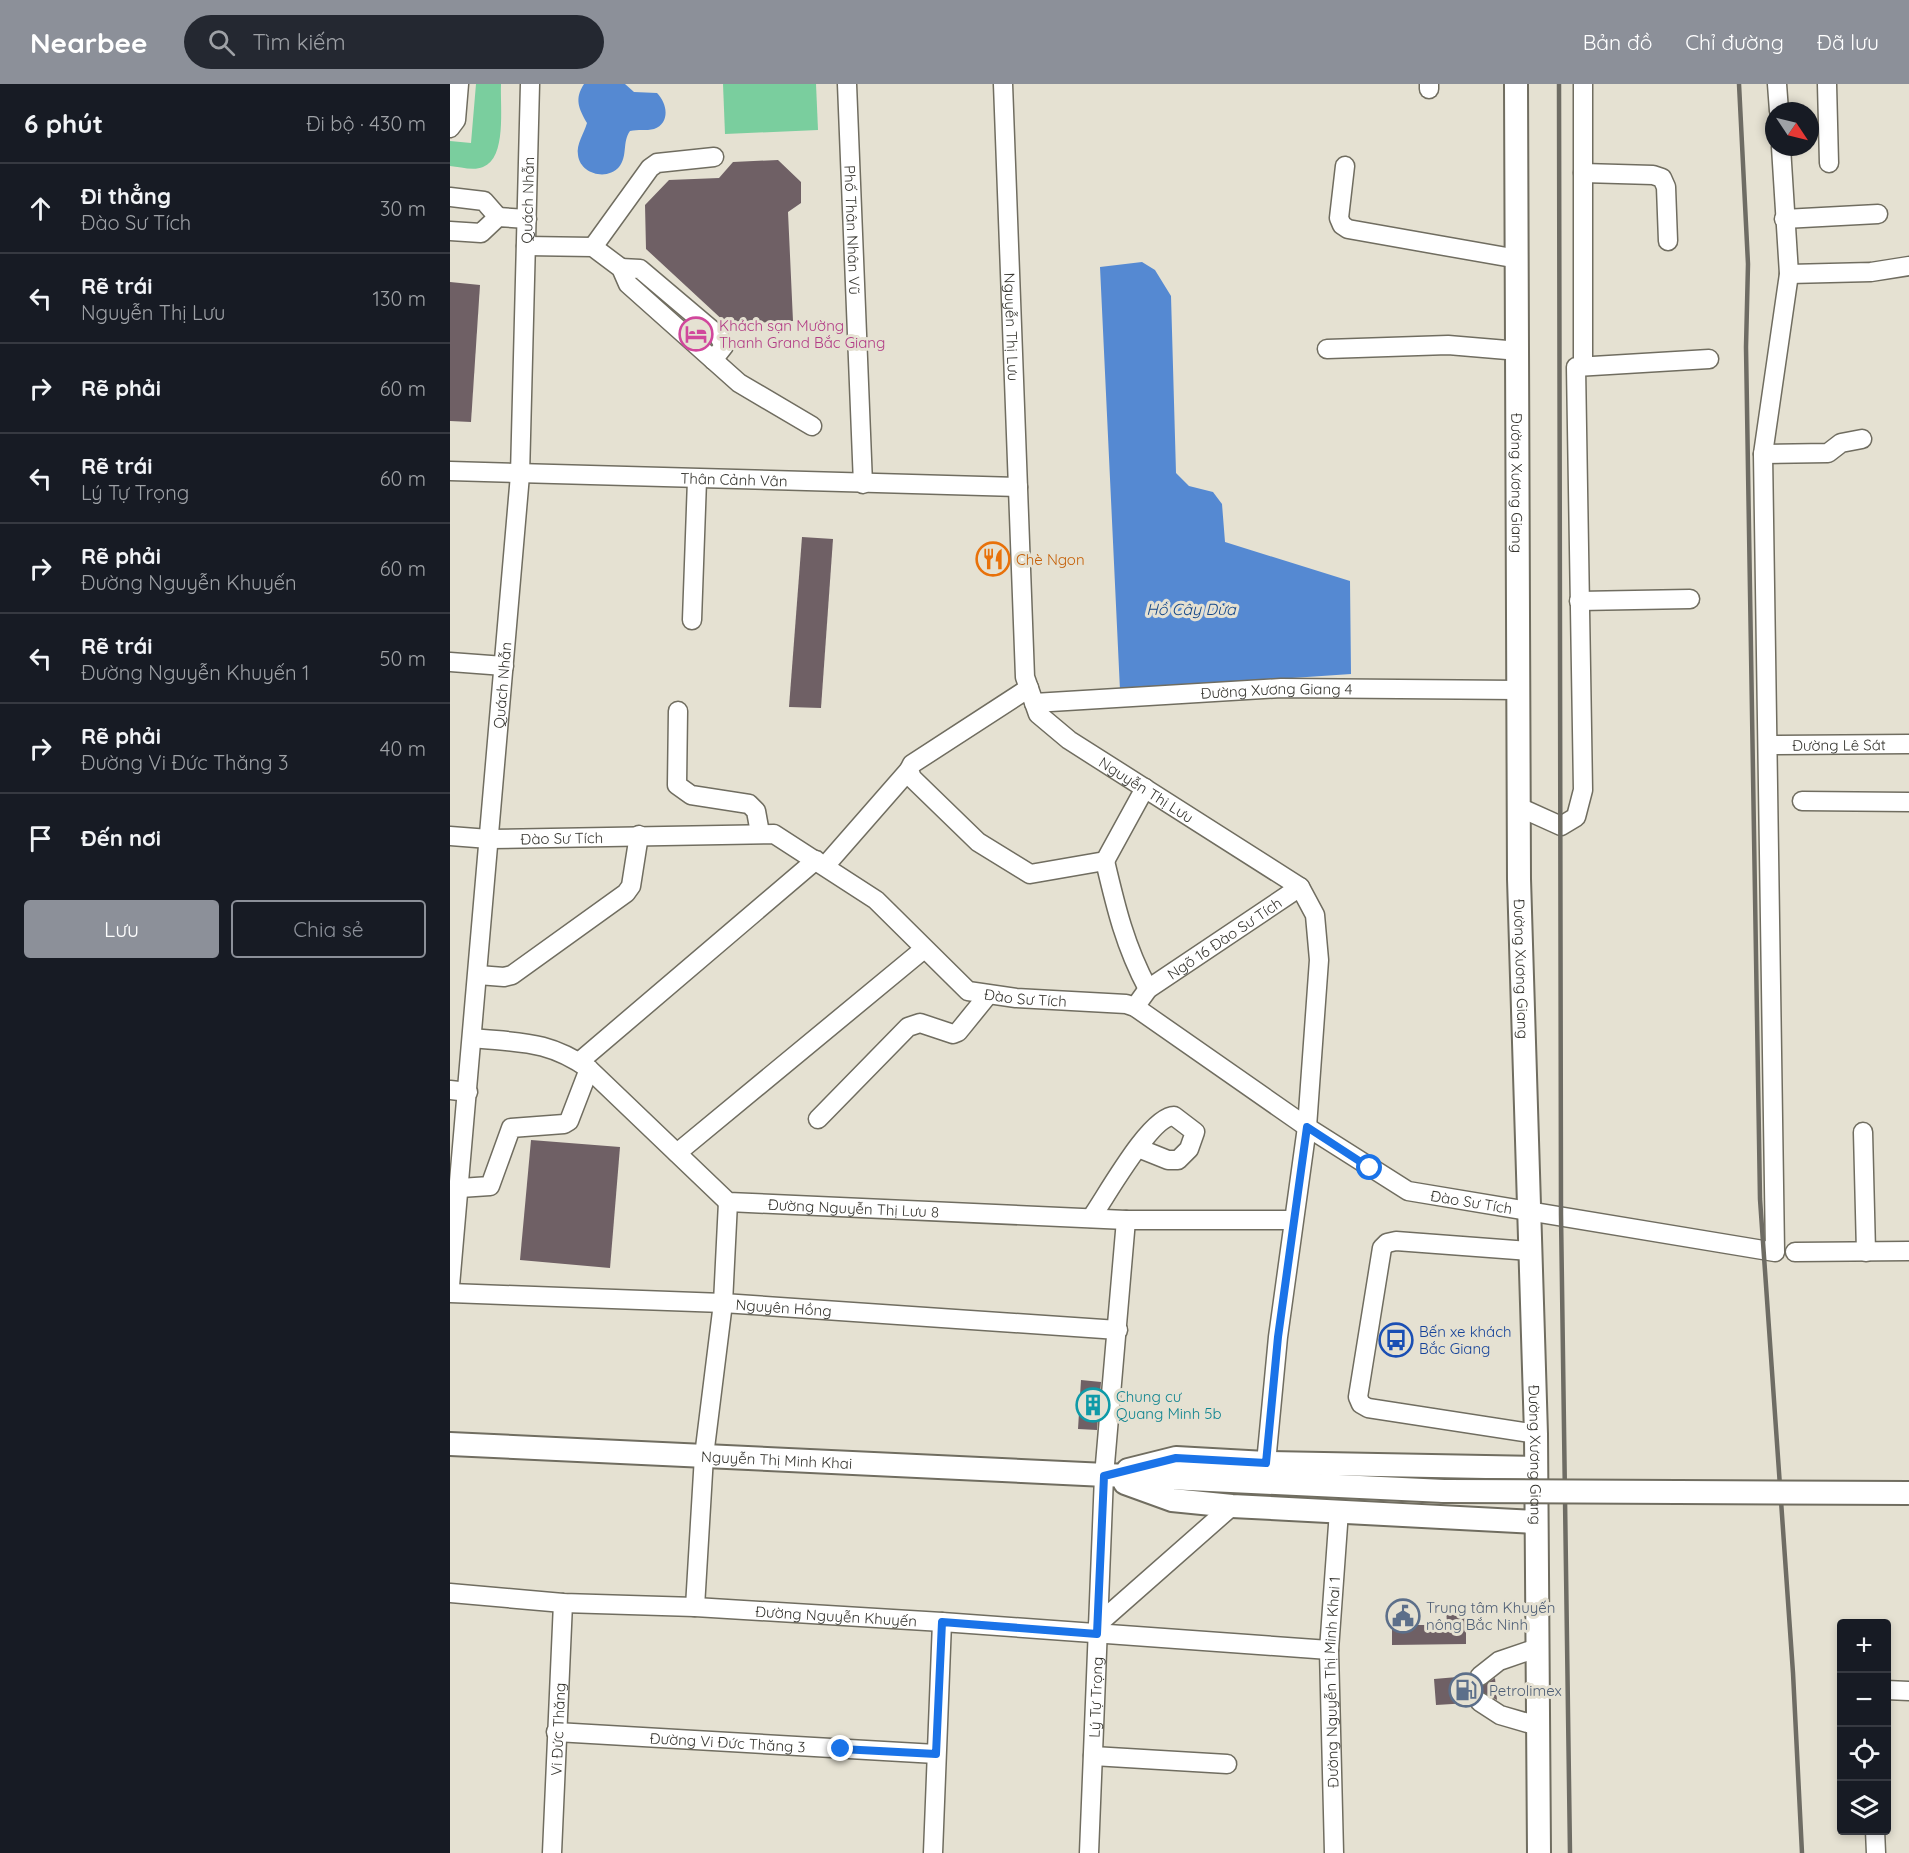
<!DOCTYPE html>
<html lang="vi">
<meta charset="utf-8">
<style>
:root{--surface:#171b24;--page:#242831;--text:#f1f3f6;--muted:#9ea1a6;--line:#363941;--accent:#8c9099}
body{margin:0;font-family:Quicksand,sans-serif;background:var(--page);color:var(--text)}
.controls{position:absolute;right:18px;bottom:18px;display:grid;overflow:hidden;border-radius:6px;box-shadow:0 3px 9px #0003}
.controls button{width:54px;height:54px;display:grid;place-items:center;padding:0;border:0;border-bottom:2px solid var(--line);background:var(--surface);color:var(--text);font:30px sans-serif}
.compass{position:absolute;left:1315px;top:18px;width:54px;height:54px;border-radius:50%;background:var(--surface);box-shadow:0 3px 9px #0003;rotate:125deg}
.stop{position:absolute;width:18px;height:18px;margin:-14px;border:4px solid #1a73e8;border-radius:50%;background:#fff}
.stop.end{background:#1a73e8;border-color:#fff;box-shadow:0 2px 6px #0008}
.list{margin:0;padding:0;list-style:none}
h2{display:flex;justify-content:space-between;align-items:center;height:78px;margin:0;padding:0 24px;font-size:26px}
h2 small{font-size:20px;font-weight:400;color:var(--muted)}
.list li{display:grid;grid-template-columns:39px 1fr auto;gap:18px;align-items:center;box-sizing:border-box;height:90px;padding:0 24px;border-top:2px solid var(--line)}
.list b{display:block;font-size:22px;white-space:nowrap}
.list p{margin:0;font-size:20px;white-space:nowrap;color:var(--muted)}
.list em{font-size:20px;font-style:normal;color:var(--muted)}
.actions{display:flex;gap:12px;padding:18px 24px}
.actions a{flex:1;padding:14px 0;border:2px solid var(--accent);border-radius:6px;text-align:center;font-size:21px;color:var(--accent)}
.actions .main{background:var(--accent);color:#fff}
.icon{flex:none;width:33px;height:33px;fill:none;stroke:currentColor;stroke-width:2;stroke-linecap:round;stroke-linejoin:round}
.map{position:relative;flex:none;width:1459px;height:1769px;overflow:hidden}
header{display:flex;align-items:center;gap:36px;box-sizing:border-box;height:84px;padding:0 30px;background:var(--accent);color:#fff}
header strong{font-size:28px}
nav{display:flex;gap:33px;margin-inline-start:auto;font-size:21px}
.search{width:420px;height:54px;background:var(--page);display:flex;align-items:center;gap:15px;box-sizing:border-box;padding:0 21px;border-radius:33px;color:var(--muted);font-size:22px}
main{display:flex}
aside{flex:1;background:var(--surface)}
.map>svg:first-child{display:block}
.green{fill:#7ace9e}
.water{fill:#5589d2}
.building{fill:#6f6065}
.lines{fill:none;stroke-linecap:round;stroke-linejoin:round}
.minor-casing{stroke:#706d60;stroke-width:21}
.major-casing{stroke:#706d60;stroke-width:26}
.minor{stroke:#fff;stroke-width:18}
.major{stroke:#fff;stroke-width:22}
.rail{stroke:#6e6c64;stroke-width:4.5}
.major-bridge-casing{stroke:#706d60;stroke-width:26;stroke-linecap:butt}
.major-bridge{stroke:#fff;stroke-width:22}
.route{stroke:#1a73e8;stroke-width:8}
.labels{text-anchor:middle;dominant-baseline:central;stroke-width:6;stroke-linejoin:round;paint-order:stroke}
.street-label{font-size:15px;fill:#36352f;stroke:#e5e1d2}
.hotel-label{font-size:15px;fill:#b23c85;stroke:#e5e1d2;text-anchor:start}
.food-label{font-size:15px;fill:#c56008;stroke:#e5e1d2;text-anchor:start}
.transit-label{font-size:15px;fill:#164399;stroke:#e5e1d2;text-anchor:start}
.culture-label{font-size:15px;fill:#0d838f;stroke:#e5e1d2;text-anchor:start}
.service-label{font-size:15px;fill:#4e5e75;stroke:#e5e1d2;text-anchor:start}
.water-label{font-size:16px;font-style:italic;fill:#134789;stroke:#e5e1d2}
</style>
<header>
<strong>Nearbee</strong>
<div class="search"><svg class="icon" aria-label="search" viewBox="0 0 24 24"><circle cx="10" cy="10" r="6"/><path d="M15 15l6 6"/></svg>Tìm kiếm</div>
<nav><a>Bản đồ</a><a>Chỉ đường</a><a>Đã lưu</a></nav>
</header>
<main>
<aside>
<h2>6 phút<small>Đi bộ · 430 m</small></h2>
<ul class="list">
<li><svg class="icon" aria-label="ahead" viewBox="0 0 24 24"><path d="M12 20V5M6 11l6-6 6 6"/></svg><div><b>Đi thẳng</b><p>Đào Sư Tích</p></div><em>30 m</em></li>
<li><svg class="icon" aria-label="left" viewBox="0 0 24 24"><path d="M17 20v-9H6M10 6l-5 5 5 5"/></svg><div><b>Rẽ trái</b><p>Nguyễn Thị Lưu</p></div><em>130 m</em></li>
<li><svg class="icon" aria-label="right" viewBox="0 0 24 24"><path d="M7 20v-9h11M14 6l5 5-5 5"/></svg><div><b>Rẽ phải</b></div><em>60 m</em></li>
<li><svg class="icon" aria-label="left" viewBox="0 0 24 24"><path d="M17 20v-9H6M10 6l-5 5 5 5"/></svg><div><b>Rẽ trái</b><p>Lý Tự Trọng</p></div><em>60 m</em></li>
<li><svg class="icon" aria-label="right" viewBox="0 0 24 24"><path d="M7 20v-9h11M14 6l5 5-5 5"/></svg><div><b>Rẽ phải</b><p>Đường Nguyễn Khuyến</p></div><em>60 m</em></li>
<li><svg class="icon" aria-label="left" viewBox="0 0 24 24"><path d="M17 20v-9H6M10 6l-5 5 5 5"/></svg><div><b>Rẽ trái</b><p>Đường Nguyễn Khuyến 1</p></div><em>50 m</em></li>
<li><svg class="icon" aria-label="right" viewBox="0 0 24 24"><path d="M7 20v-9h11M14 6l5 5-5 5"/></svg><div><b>Rẽ phải</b><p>Đường Vi Đức Thăng 3</p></div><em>40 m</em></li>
<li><svg class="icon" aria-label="arrive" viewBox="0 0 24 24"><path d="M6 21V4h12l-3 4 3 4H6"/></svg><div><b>Đến nơi</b></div></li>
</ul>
<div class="actions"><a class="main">Lưu</a><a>Chia sẻ</a></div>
</aside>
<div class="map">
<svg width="1459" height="1769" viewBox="0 0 1459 1769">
<rect width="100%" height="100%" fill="#e5e1d2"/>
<g class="green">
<path d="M26,0H51C50,23 57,74 33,83C24,87 10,83 0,82V57L21,59Z"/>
<polygon points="273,0 366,0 368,46 275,50"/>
</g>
<g class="water">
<path d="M134,0H175L184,8L207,9C217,19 221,39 204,45C196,47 188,45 180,47C172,58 178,72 169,83C157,97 130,90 128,71C126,60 134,50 137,39C129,25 124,15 134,0Z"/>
<polygon points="692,178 705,186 721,212 726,389 739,402 763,408 772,420 775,458 900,497 901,590 670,606 650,183"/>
</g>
<g class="building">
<polygon points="328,76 351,98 351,119 338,128 343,237 277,240 196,165 195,121 219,96 269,94 283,78"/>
<polygon points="0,198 30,201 21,338 0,337"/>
<polygon points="352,453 383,455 371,624 339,623"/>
<polygon points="81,1056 170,1063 160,1184 70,1176"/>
<polygon points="631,1296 651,1298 647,1346 628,1345"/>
<polygon points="942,1521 964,1521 964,1541 997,1541 996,1523 1016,1523 1016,1560 942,1561"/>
<polygon points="1019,1592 1022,1599 1031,1603 1045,1594 1047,1616 1030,1607 1021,1611 1019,1619 986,1621 984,1595"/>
</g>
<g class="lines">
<g class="minor-casing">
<g id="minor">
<path id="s1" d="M397,0L413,400"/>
<path id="s2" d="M553,0L575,593L588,630L619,656L850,803L865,831L869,876L857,1043L828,1253L816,1379"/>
<polyline points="1327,0 1329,27"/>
<polyline points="1377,0 1379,79"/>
<polyline points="979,5 979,0"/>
<polyline points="0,44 6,36 9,0"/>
<polyline points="895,82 889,134 892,141 898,145 1068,175"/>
<polyline points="1133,89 1203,91 1212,94 1216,103 1218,157"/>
<polyline points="0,113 34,117 48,133"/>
<polyline points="1334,135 1428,130"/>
<polyline points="0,147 31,149 48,133 77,135"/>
<polyline points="76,162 143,163 171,184 178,200 289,299 362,342"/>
<polyline points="143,163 200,84 207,79 264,73"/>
<polyline points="171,184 190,185 268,251 274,262 263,276"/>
<polyline points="1339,190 1421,188 1459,182"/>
<polyline points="877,265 998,261 1069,267"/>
<polyline points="1133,281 1133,0"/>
<polyline points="1313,370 1378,369 1391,359 1412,355"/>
<path id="s3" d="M0,387L568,403"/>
<polyline points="1129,517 1240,515"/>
<polyline points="242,536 247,396"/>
<polyline points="0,578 54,582"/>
<polyline points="579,604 462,680 459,686 462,694 528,758 580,790 655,777 695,704"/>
<path id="s4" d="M584,619L831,604L1068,606"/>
<polyline points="228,627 227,701 241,711 299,720 306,727 310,749"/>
<path id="s5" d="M1319,661L1459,660"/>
<polyline points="1352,717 1459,718"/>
<polyline points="1069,723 1111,742 1126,733 1133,706 1126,283 1259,275"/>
<path id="s6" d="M0,752L39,755L324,750L426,816L518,907L566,914L676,920L685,923L857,1043L958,1107L1325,1168L1313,370L1339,190L1331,63"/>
<path d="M655,777C666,824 675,862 698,905"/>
<polyline points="375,782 459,686"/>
<polyline points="28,891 54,893 62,891 176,809 181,802 189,751"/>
<path id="s7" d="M685,923L698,905L850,803"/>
<path id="s8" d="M23,954C70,959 98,956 139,985L278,1118L676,1136H843"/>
<polyline points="129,978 366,776"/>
<polyline points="0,1006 18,1008"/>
<polyline points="368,1035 458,943 470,939 503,950 508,948 538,911"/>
<polyline points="1413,1048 1416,1168"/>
<polyline points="227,1069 474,865"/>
<polyline points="10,1104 40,1102 61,1044 114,1040 119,1037 139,985"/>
<path d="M641,1134C656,1113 700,1032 724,1032L745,1048L739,1065L728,1076H718L688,1064"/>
<polyline points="1079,1167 946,1157 937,1159 932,1164 908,1313 911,1320 918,1324 1086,1350"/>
<polyline points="1345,1168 1459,1167"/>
<path id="s9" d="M0,1202L70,391L80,0"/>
<path id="s10" d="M0,1209L273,1219L668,1246"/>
<path id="s11" d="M0,1509L113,1519L245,1523L492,1538L879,1566"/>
<polyline points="245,1523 254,1372 273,1219 278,1118"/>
<polyline points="648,1540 782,1422"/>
<polyline points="1030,1592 1049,1577 1087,1564"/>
<polyline points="1436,1606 1459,1607"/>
<polyline points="1030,1618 1050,1631 1088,1642"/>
<path id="s12" d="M106,1648L486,1670"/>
<polyline points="643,1672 777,1680"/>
<polyline points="1425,1746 1426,1769"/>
<path id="s13" d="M102,1769L113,1519"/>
<polyline points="483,1769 492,1538"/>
<path id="s14" d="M639,1769L654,1392L676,1136"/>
<path id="s15" d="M884,1769L879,1566L889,1427"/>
</g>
</g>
<g class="major-casing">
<g id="major">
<path id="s16" d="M1066,0L1069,795L1086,1350L1089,1769"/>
<path id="s17" d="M0,1360L994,1407"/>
<polyline points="678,1386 726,1374 816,1379 1086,1384"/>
<polyline points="675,1399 722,1416 782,1422 1086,1438"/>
</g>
</g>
<use href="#minor" class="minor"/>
<use href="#major" class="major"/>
<g class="rail">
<polyline points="1109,0 1111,1131 1120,1769"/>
<polyline points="1289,0 1298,180 1296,263 1310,1115 1343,1589 1352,1769"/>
</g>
<g class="major-bridge-casing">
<polyline id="major-bridge" points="994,1407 1459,1409"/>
</g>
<use href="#major-bridge" class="major-bridge"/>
</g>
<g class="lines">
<polyline class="route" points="391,1665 486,1670 492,1538 647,1550 654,1392 726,1374 816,1379 828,1253 857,1043 920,1084"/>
</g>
<defs>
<g id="hotel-ring" transform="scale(1.725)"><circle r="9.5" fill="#e5e1d2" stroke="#d1479c" stroke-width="1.5"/><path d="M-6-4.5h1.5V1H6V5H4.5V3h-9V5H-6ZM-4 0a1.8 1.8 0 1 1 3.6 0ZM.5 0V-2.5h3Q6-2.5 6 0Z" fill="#d1479c"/></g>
<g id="restaurant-ring" transform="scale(1.725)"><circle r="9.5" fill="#e5e1d2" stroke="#e8710a" stroke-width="1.5"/><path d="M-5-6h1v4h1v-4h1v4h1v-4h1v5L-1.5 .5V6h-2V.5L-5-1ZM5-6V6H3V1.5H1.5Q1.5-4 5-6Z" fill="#e8710a"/></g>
<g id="bus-ring" transform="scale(1.725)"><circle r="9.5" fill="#e5e1d2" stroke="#1a4fb4" stroke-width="1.5"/><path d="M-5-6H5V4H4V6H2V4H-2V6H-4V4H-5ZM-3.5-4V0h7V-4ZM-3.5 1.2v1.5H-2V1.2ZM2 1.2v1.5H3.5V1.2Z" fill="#1a4fb4"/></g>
<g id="building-ring" transform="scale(1.725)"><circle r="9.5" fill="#e5e1d2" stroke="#0f9aa8" stroke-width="1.5"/><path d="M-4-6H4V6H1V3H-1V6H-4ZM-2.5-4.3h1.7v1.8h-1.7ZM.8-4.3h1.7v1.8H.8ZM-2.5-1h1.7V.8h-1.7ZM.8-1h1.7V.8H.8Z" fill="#0f9aa8"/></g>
<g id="civic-ring" transform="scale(1.725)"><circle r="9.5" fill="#e5e1d2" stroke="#5c6f8a" stroke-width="1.5"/><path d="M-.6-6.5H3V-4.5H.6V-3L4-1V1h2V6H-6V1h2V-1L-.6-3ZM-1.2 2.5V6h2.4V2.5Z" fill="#5c6f8a"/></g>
<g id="fuel-ring" transform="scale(1.725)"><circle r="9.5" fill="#e5e1d2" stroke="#5c6f8a" stroke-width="1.5"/><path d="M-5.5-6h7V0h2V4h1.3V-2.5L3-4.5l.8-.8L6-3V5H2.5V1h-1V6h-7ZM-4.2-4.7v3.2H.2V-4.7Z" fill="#5c6f8a"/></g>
</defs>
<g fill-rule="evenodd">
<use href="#hotel-ring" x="246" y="250"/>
<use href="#restaurant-ring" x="543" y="475"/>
<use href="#bus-ring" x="946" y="1256"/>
<use href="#building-ring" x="643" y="1321"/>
<use href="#civic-ring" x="953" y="1532"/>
<use href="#fuel-ring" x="1016" y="1606"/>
</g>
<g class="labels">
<g class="street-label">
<text stroke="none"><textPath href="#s9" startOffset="1089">Quách Nhẫn</textPath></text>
<text stroke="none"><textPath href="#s1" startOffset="146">Phố Thân Nhân Vũ</textPath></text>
<text stroke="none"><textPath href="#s2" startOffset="243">Nguyễn Thị Lưu</textPath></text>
<text stroke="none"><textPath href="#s3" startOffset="284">Thân Cảnh Vân</textPath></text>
<text stroke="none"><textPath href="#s16" startOffset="399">Đường Xương Giang</textPath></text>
<text stroke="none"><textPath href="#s9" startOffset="603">Quách Nhẫn</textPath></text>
<text stroke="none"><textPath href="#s4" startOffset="243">Đường Xương Giang 4</textPath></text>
<text stroke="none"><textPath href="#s5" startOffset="70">Đường Lê Sát</textPath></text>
<text stroke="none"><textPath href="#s2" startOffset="765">Nguyễn Thị Lưu</textPath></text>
<text stroke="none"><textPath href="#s6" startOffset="112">Đào Sư Tích</textPath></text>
<text stroke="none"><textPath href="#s7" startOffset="114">Ngõ 16 Đào Sư Tích</textPath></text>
<text stroke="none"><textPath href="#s16" startOffset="885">Đường Xương Giang</textPath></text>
<text stroke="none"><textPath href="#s6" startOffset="633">Đào Sư Tích</textPath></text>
<text stroke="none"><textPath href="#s6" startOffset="1137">Đào Sư Tích</textPath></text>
<text stroke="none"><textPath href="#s8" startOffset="440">Đường Nguyễn Thị Lưu 8</textPath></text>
<text stroke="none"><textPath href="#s10" startOffset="334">Nguyên Hồng</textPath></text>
<text stroke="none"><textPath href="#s16" startOffset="1371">Đường Xương Giang</textPath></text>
<text stroke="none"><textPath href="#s17" startOffset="327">Nguyễn Thị Minh Khai</textPath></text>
<text stroke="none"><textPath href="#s11" startOffset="387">Đường Nguyễn Khuyến</textPath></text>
<text stroke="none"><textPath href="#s15" startOffset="171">Đường Nguyễn Thị Minh Khai 1</textPath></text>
<text stroke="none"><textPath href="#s14" startOffset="156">Lý Tự Trọng</textPath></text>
<text stroke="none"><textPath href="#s13" startOffset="124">Vi Đức Thăng</textPath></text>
<text stroke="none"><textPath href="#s12" startOffset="172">Đường Vi Đức Thăng 3</textPath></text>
</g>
<g class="hotel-label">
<text x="269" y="241">Khách sạn Mường<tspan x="269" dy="17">Thanh Grand Bắc Giang</tspan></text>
</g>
<g class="food-label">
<text x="566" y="475">Chè Ngon</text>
</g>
<g class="transit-label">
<text x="969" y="1247">Bến xe khách<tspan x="969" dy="17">Bắc Giang</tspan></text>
</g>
<g class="culture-label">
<text x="666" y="1312">Chung cư<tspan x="666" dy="17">Quang Minh 5b</tspan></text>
</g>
<g class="service-label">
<text x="976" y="1523">Trung tâm Khuyến<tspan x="976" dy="17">nông Bắc Ninh</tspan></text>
<text x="1039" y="1606">Petrolimex</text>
</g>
<g class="water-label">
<text x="741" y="525">Hồ Cây Dừa</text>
</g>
</g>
</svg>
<div class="controls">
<button>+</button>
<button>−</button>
<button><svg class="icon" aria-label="locate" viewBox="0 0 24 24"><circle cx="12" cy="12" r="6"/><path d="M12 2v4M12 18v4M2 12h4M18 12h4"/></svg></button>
<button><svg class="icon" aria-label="layers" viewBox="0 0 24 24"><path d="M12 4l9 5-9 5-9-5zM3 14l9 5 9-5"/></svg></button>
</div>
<svg class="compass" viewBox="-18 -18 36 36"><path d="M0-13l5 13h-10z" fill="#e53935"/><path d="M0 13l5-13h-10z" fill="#9ea1a6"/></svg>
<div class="stop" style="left:920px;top:1084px"></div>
<div class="stop end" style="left:391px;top:1665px"></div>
</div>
</main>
